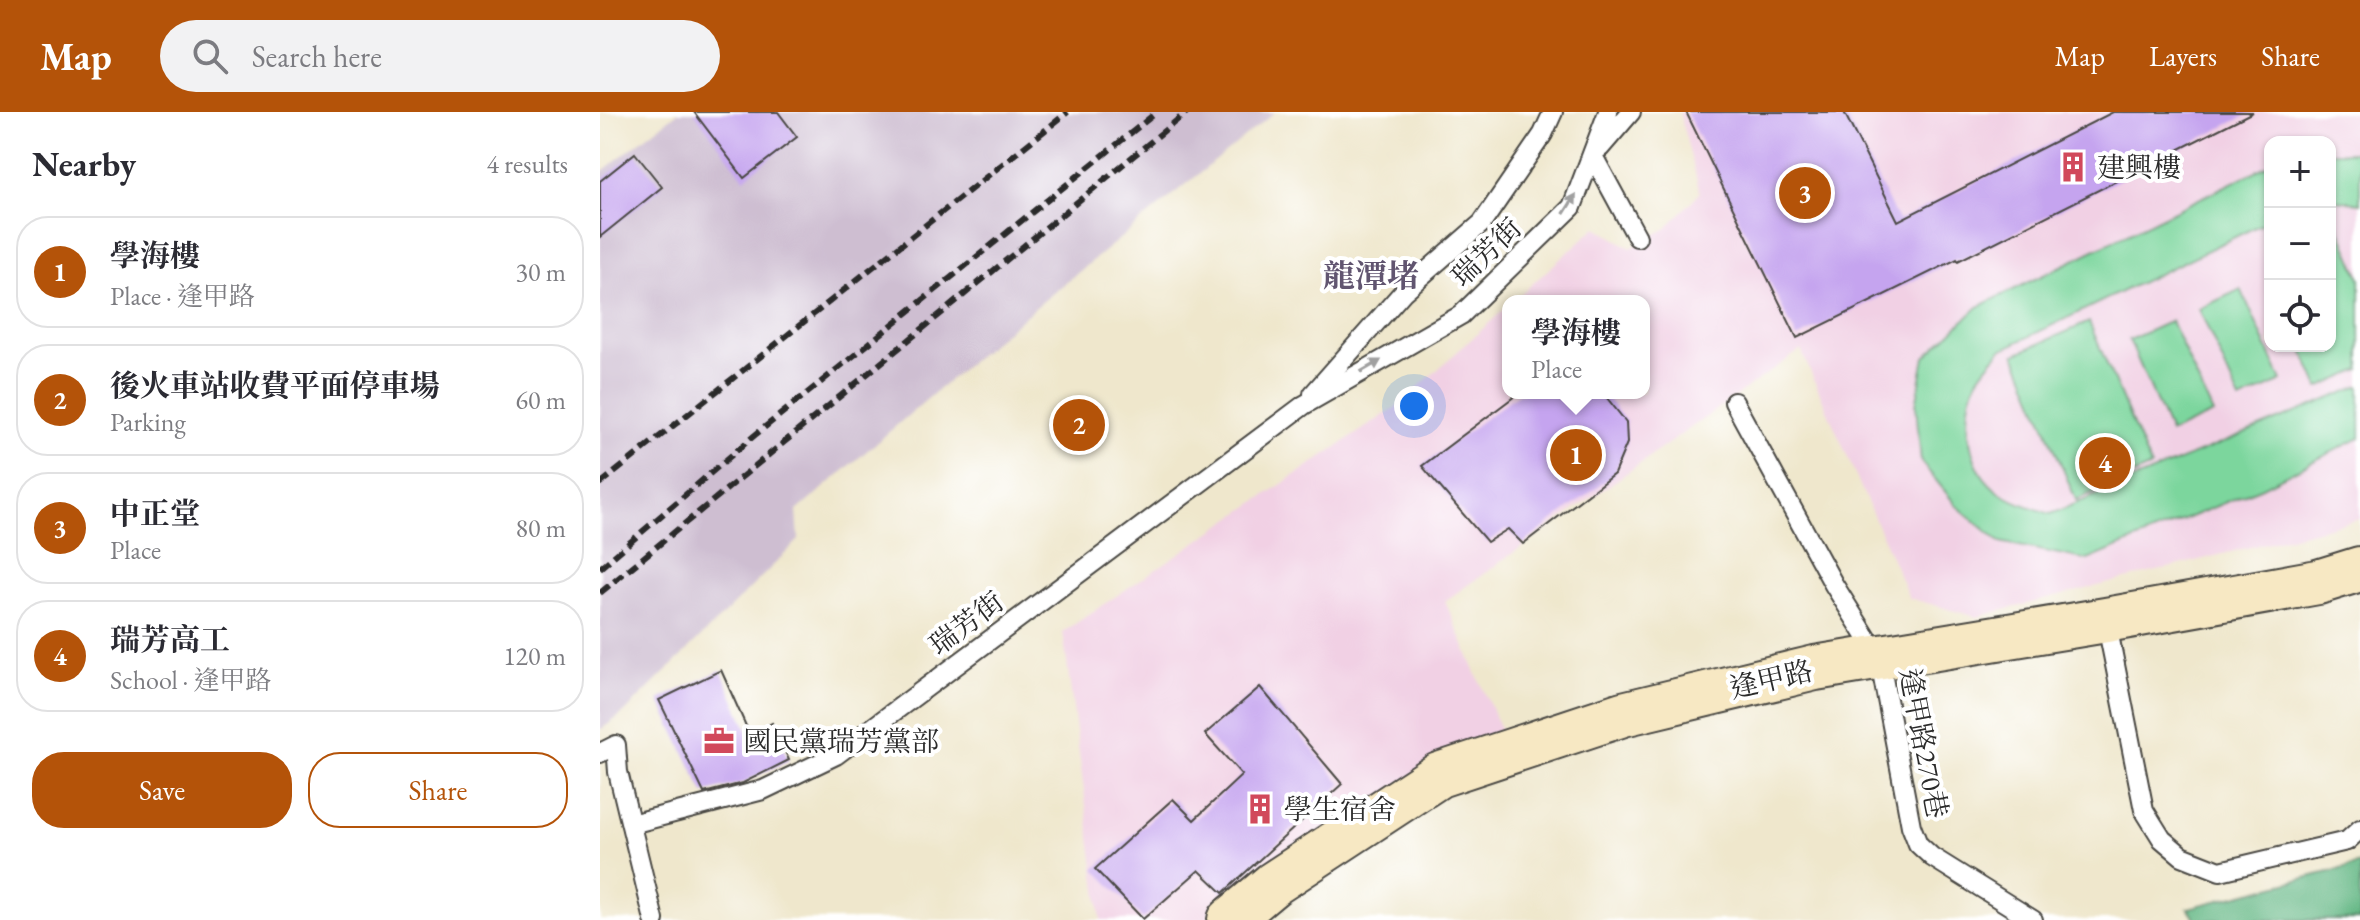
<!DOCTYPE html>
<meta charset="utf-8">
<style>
:root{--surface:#fff;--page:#f2f2f3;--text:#2b2b33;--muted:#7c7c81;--line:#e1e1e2;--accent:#b45309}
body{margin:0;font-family:"EB Garamond","Noto Serif TC",serif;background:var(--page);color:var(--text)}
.controls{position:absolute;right:24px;top:24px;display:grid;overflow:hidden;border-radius:16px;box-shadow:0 2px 6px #0004}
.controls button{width:72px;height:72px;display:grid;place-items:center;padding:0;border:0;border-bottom:2px solid var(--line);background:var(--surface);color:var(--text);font:40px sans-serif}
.you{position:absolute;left:814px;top:294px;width:28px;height:28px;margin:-20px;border:6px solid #fff;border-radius:50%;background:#1a73e8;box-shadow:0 0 0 12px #1a73e833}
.badge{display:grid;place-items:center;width:52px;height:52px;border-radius:50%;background:var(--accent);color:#fff;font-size:26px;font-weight:700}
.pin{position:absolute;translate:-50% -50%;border:4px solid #fff;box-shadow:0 2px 8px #0006}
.popup{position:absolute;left:902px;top:183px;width:148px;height:104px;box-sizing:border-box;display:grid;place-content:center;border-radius:16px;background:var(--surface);filter:drop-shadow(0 2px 6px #0005);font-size:26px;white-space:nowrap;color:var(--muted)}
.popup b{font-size:30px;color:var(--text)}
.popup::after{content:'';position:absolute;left:50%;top:100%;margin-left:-16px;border:16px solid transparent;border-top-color:var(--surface)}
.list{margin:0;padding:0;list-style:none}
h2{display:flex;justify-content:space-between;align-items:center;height:104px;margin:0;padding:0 32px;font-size:34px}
h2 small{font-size:26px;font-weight:400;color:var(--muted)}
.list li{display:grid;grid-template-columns:52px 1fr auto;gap:24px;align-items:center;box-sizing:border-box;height:112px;margin:0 16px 16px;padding:0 16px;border:2px solid var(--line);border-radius:32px}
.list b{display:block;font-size:30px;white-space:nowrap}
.list p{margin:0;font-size:26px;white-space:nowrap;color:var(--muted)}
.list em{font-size:26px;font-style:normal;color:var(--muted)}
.actions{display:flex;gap:16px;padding:24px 32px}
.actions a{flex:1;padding:18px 0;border:2px solid var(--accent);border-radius:32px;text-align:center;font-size:28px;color:var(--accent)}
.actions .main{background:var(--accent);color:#fff}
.icon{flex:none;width:44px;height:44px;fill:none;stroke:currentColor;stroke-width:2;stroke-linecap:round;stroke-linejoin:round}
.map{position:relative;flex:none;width:1760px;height:808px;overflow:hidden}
header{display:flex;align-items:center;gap:48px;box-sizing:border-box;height:112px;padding:0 40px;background:var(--accent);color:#fff}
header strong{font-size:38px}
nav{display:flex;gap:44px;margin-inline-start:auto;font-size:28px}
.search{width:560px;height:72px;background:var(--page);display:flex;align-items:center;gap:20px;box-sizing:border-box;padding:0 28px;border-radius:44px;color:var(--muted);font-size:30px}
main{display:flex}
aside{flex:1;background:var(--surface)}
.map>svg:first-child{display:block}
.built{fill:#f1d0e4;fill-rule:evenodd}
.industrial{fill:#cebed1}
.green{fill:#7bd69d;stroke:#538064;stroke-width:2}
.forest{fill:#64b784;stroke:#487158;stroke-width:2}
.building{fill:#c5a4ef}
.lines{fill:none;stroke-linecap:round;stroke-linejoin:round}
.lane-casing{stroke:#484743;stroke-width:22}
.secondary-casing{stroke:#484743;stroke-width:48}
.lane{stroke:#fff;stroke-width:18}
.secondary{stroke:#f7e8c3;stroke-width:44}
.rail{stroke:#2b2b2b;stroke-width:6;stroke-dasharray:12 6;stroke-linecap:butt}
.oneway{fill:#a0a0a0}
.labels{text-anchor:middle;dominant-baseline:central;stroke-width:8;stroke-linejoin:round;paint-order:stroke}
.poi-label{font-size:28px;fill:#2b2b2b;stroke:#fff;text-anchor:start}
.street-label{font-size:28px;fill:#2b2b2b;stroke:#fff}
.quarter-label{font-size:32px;font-weight:bold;fill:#615570;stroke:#fff}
</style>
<header>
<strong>Map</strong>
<div class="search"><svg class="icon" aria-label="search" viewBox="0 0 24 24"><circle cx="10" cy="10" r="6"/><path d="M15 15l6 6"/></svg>Search here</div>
<nav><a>Map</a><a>Layers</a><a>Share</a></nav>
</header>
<main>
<aside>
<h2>Nearby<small>4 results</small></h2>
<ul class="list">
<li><span class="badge">1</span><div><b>學海樓</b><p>Place · 逢甲路</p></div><em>30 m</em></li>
<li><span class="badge">2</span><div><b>後火車站收費平面停車場</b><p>Parking</p></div><em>60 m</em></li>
<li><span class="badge">3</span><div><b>中正堂</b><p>Place</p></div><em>80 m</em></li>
<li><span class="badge">4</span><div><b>瑞芳高工</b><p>School · 逢甲路</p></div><em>120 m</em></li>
</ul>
<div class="actions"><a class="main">Save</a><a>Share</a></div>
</aside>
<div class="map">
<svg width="1760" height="808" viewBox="0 0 1760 808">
<rect width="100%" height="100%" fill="#fff"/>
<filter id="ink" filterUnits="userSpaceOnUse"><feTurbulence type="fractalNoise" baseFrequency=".0125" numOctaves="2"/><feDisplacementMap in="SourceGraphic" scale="16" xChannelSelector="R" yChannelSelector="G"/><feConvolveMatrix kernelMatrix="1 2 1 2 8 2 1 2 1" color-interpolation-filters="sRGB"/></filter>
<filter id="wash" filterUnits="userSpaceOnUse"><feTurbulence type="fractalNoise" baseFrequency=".006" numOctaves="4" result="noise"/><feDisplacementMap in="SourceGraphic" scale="32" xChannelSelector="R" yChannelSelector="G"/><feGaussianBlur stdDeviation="1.8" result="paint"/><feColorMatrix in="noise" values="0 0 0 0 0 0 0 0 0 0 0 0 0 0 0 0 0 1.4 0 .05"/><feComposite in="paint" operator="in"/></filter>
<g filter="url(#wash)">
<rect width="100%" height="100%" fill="#efe7cc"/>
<path class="built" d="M1079,0H1760V407L1377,505L1309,486L1201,238L845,489L901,619L613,808H501L463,520L796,295L908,194V281H1044V189H913L996,115L1031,136L1067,116L1100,80ZM1670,30H1730V234H1670Z"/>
<polygon class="industrial" points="78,0 675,0 404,221 197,399 199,428 24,601 0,618 0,61"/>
<g class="green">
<polygon points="1730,40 1760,40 1760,91 1730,87"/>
<path d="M1670,52V108L1401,238C1393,247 1384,257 1378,267C1361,295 1367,349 1390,372C1405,388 1431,395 1451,402L1760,274V326L1662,375L1488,448L1400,430L1357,394L1321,350L1316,293L1325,245L1378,195Z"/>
<polygon points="1732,99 1760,166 1760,258 1719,276 1701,234 1730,234"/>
<polygon points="1641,177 1682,269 1640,289 1599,197"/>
<polygon points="1571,209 1613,302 1570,321 1529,228"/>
<polygon points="1489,210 1551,355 1476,388 1415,242"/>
</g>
<polygon class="forest" points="1760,752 1760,808 1596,808 1588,796"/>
<g id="blocks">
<g class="building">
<polygon points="94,0 178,0 197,25 144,66"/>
<polygon points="1086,0 1244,0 1298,109 1513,0 1653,0 1358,149 1357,147 1197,226"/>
<polygon points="35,41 62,75 0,125 0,69"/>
<polygon points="919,281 1003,281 1026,310 1027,331 1014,362 923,432 908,417 887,430 822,354"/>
<polygon points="121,558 150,623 172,611 189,648 143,671 104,681 59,588"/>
<polygon points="660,575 742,672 623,781 599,758 543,807 495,757 573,687 594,708 642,663 605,622"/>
</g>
</g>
</g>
<g filter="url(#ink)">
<use href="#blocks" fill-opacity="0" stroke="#484743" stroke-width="2"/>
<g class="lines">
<g class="lane-casing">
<g id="lane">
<polyline points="1000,36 1031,0"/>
<polyline points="993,44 1037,125"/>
<polyline points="713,282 803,180 882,111 943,22 953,0"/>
<polyline points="1134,290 1234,473 1279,545 1311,714 1318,732 1332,745 1433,808"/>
<polyline points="1506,508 1544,698 1562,727 1582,744 1620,759 1747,729 1760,717"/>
<polyline points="0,641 16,633 18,660 54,808"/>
<polyline points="31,712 163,678 236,643 704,293 861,203 972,95 1008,0"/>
</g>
</g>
<g class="secondary-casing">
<polyline id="secondary" points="630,808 673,772 839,663 1023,602 1215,556 1506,508 1718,470 1760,457"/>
</g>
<use href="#lane" class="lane"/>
<use href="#secondary" class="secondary"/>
<g class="rail">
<polyline points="0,372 468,0"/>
<polyline points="0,456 155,323 557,0"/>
<polyline points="0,481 587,0"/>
</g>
</g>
<defs><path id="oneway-solid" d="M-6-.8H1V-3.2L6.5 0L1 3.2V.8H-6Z" transform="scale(2)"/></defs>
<g class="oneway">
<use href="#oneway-solid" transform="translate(970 92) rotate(-58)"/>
<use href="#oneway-solid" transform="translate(771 254) rotate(-30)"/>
</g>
</g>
<defs>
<g id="building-bare" transform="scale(2.4)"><path d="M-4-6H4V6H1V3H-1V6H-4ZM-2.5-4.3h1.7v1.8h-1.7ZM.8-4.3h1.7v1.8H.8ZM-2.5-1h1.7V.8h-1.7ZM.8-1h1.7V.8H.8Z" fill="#d1495b" stroke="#fff" stroke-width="2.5" paint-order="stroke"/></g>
<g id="office-bare" transform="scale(2.4)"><path d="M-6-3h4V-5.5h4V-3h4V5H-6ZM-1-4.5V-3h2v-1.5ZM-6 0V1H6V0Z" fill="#d1495b" stroke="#fff" stroke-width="2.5" paint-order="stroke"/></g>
</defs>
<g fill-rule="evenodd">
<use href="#building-bare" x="1473" y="55"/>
<use href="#office-bare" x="119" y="629"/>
<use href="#building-bare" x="660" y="697"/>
</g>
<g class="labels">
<g class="poi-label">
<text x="1497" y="55">建興樓</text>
<text x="143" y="629">國民黨瑞芳黨部</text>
<text x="684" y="697">學生宿舍</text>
</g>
<g class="street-label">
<text transform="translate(886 140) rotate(-44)">瑞芳街</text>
<text transform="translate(366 511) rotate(-37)">瑞芳街</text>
<text transform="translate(1171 567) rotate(-13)">逢甲路</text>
<text transform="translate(1324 631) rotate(79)">逢甲路270巷</text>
</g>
<g class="quarter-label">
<text x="771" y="164">龍潭堵</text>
</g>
</g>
</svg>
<div class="controls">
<button>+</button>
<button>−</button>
<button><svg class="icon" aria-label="locate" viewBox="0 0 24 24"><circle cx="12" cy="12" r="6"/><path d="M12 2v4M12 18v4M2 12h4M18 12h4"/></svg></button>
</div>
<div class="you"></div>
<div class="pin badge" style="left:976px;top:343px">1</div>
<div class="popup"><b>學海樓</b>Place</div>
<div class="pin badge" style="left:479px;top:313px">2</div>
<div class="pin badge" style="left:1205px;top:81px">3</div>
<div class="pin badge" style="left:1505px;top:351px">4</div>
</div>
</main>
